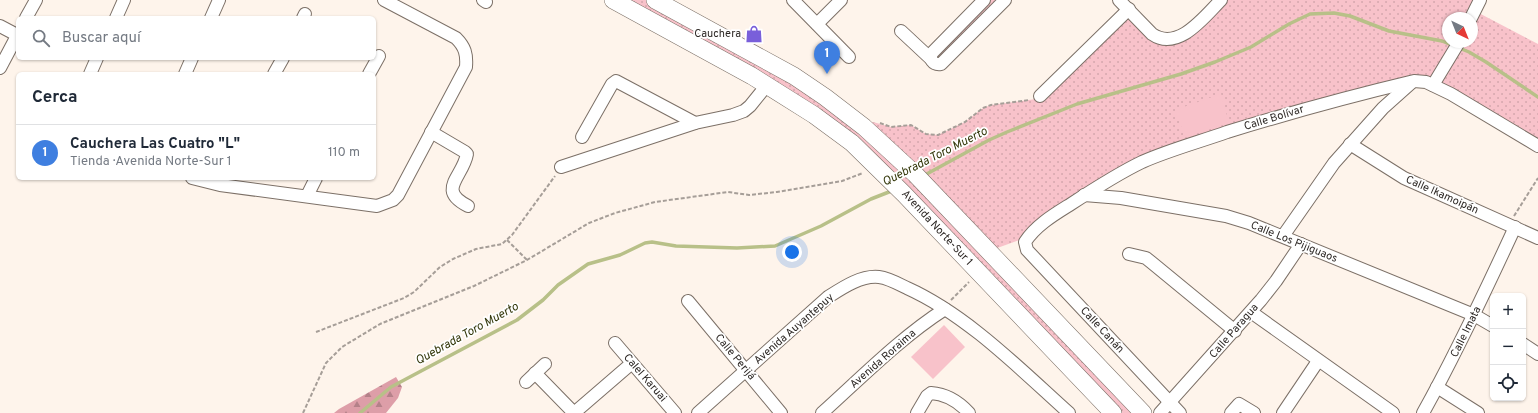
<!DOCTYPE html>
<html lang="es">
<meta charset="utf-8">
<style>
:root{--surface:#fff;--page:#f6f6f7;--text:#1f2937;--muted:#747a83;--line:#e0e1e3;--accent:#795fda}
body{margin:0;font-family:Overpass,sans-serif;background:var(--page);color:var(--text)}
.controls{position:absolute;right:12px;bottom:12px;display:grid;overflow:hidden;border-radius:6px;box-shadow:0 1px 3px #0004}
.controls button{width:36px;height:36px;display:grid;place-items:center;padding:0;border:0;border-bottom:1px solid var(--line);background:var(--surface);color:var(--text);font:20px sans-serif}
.compass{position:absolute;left:1442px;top:12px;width:36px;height:36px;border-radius:50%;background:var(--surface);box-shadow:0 1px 3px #0004;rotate:137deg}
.you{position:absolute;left:792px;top:252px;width:14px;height:14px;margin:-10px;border:3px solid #fff;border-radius:50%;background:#1a73e8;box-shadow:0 0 0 6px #1a73e833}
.badge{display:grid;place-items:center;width:26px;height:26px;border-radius:50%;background:var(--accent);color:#fff;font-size:13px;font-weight:700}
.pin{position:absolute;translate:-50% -33px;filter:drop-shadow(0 1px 2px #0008)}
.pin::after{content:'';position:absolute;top:21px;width:14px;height:12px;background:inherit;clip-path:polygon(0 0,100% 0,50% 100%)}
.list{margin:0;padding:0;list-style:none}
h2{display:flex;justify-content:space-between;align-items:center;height:52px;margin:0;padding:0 16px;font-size:17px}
h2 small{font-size:13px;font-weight:400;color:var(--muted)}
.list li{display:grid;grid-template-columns:26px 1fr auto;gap:12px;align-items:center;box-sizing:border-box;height:56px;padding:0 16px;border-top:1px solid var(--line)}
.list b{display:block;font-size:15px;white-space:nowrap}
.list p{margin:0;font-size:13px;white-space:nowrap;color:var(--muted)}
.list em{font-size:13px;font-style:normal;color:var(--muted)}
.icon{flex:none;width:22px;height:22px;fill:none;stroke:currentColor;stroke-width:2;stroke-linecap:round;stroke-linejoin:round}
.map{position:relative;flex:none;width:1538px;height:413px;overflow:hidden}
.search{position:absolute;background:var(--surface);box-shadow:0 1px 3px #0004;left:16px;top:16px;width:360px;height:44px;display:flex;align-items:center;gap:10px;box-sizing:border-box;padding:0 14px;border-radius:6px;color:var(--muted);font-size:15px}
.panel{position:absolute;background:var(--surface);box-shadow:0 1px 3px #0004;left:16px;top:72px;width:360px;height:108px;border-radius:6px}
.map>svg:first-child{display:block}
.grass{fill:url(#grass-dots);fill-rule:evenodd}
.forest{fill:url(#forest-firs)}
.green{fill:#f8c2ca}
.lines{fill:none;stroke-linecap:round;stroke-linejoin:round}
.stream{stroke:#b8c088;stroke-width:3.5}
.street-casing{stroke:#7c7067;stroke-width:14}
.secondary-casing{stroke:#7c7067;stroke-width:18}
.path{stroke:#a69e98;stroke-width:2;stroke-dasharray:4 2;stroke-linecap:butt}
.street{stroke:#fff;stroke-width:12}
.secondary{stroke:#fff;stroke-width:17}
.labels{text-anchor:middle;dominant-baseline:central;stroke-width:3.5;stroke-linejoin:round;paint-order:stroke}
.poi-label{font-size:11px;fill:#2d2825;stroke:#fff;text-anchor:end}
.street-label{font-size:11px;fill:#2d2825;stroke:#fff}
.water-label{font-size:12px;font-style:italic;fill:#323609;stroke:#fff}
</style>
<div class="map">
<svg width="1538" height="413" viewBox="0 0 1538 413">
<defs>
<pattern id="grass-dots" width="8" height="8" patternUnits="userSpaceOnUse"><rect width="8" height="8" fill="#f8c2ca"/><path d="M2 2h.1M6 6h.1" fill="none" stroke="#d5a7ad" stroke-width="1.8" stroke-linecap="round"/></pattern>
<pattern id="forest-firs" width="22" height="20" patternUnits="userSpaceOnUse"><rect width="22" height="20" fill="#dd9ea8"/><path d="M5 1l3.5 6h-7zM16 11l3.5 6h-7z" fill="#b48189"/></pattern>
</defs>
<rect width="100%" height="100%" fill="#fef4eb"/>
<g class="grass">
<path d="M613,0H655L868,123L873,122L891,127L911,125L926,134L938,135L965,122L983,108L991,105L1036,99L1129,9L1167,40L1221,0H1480L1475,11L1538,44V146L1426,82L1154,157L1028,237L989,251L1143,413H1113L867,157ZM1448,18H1472V42H1448Z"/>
<polygon points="984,0 1005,0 941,64 933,52"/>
</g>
<polygon class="forest" points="396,377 402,387 398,398 386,413 334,413 339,409"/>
<g class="green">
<polygon points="1221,94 1229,123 1185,137 1175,110"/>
<polygon points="944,325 965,347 933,379 911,357"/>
</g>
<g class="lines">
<g class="stream">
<polyline points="923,176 989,140 1007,132 1077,104 1181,74 1215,62 1251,47 1289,24 1310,14 1334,13 1350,16 1389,31 1442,41 1469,52 1486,62 1538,97"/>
<polyline points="360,413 391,387 517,320 543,300 558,285 588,264 620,255 645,243 652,242 676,246 737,248 775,246 821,226 871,199 894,190"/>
</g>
<g class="street-casing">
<g id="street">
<polyline points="483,0 486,2"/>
<polyline points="793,0 849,57"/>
<path d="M984,0L933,52C928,59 933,65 941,64L1005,0"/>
<path d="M1119,0L1152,34C1178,52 1204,17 1221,0"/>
<polyline points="26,18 36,0"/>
<polyline points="116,18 124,0"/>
<polyline points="211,18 219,0"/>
<polyline points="303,18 305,14"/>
<polyline points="1471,18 1480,0"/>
<polyline points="817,24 841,0"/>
<polyline points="0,26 17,35"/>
<polyline points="901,31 931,59"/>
<polyline points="0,68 18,34"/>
<polyline points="90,74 97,58"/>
<polyline points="185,74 192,58"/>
<polyline points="274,74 283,58"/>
<polyline points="369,74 379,56"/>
<polyline points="1433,85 1459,42"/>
<polyline points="1040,96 1129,9"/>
<path d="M431,132L465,152L467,154C463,177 436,190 468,206"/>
<polyline points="582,137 612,84 616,81 695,123"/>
<polyline points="1350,144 1404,178 1538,238"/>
<polyline points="561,167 695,123 733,115 744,111 750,106 767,85"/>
<path d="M192,178L220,185L377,206L393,200L398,195L466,67C467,54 465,47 456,38L384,0"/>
<polyline points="1084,195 1121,198 1226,216 1249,223 1474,315 1493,326"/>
<polyline points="307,196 316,178"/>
<polyline points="1283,236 1334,163 1383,108 1411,83"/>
<polyline points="1129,254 1146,258 1151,262 1235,331"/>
<polyline points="688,301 781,413"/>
<polyline points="1251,312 1393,413"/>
<polyline points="615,343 675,413"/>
<polyline points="1523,344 1538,354"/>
<polyline points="535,373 574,413"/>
<polyline points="526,382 545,364"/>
<polyline points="1437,387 1478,413"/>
<polyline points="574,413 632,363"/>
<path d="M698,413L828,297C842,288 861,275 879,277C888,278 899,284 907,288C967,315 1020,369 1069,413"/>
<path d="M822,413C862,377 900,338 945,309"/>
<path d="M917,413L927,396L931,393C946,394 959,402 969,413"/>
<polyline points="1160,413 1261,300 1276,281 1301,244"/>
<path d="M1180,413L1027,250L1025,242C1036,225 1055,214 1071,204C1094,189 1117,174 1142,162C1169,150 1199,142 1227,132C1289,113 1351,96 1414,81L1426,82L1451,94L1538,146"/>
<polyline points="1231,413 1239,404 1254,413"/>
<polyline points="1283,413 1318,361"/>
<path d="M1423,413C1457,352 1486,290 1515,227"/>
</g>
</g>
<g class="secondary-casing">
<g id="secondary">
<polyline points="613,0 752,76 814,115 852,143 904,194 1113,413"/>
<polyline points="655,0 794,76 825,97 864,127 915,174 1143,413"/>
</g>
</g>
<g class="path">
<polyline points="880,123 891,127 911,125 926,134 938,135 965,122 983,108 991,105 1029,100"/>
<polyline points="1514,216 1538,178"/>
<polyline points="507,240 527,260"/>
<polyline points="951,300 969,282"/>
<polyline points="316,332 404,298 414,292 440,267 453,259 476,249 502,244 512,235 555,176"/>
<polyline points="303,413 326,363 342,347 380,324 474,286 527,260 589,223 615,213 655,202 728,192 749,195 777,192 842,181 863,173"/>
</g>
<use href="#street" class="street"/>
<use href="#secondary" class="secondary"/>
</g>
<defs>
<g id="shop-bare" transform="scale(1.38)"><path d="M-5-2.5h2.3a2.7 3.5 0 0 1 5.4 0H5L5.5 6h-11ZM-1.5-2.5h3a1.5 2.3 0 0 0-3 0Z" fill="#795fda" stroke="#fff" stroke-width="2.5" paint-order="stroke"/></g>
</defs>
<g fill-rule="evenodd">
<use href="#shop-bare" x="754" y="34"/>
</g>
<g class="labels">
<g class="poi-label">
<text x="741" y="34">Cauchera</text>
</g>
<g class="street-label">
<text transform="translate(1274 118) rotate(-17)">Calle Bolívar</text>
<text transform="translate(1442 195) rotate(24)">Calle Ikamoipán</text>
<text transform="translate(937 228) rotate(47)">Avenida Norte-Sur 1</text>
<text transform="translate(1294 242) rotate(22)">Calle Los Pijiguaos</text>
<text transform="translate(794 329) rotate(-41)">Avenida Auyantepuy</text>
<text transform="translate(1102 330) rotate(47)">Calle Canán</text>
<text transform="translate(1234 331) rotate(-49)">Calle Paragua</text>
<text transform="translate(1466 332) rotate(-64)">Calle Imata</text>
<text transform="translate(735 357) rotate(50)">Calle Perijá</text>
<text transform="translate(883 359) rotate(-41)">Avenida Roraima</text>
<text transform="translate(645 378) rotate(49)">Calel Karuai</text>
</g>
<g class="water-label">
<text transform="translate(935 157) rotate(-27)">Quebrada Toro Muerto</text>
<text transform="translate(467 334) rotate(-29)">Quebrada Toro Muerto</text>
</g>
</g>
</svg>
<div class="controls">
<button>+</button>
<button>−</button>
<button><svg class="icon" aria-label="locate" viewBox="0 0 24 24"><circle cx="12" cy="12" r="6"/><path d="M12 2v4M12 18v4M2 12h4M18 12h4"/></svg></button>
</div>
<svg class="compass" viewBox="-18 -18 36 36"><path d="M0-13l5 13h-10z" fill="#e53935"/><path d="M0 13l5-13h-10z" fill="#747a83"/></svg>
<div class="you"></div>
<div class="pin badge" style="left:827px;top:74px;background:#3f7fe0">1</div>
<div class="search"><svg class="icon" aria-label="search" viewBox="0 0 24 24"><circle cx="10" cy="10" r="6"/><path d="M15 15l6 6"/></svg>Buscar aquí</div>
<section class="panel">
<h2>Cerca<small></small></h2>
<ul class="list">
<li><span class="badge" style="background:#3f7fe0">1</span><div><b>Cauchera Las Cuatro &quot;L&quot;</b><p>Tienda · Avenida Norte-Sur 1</p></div><em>110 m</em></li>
</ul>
</section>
</div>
